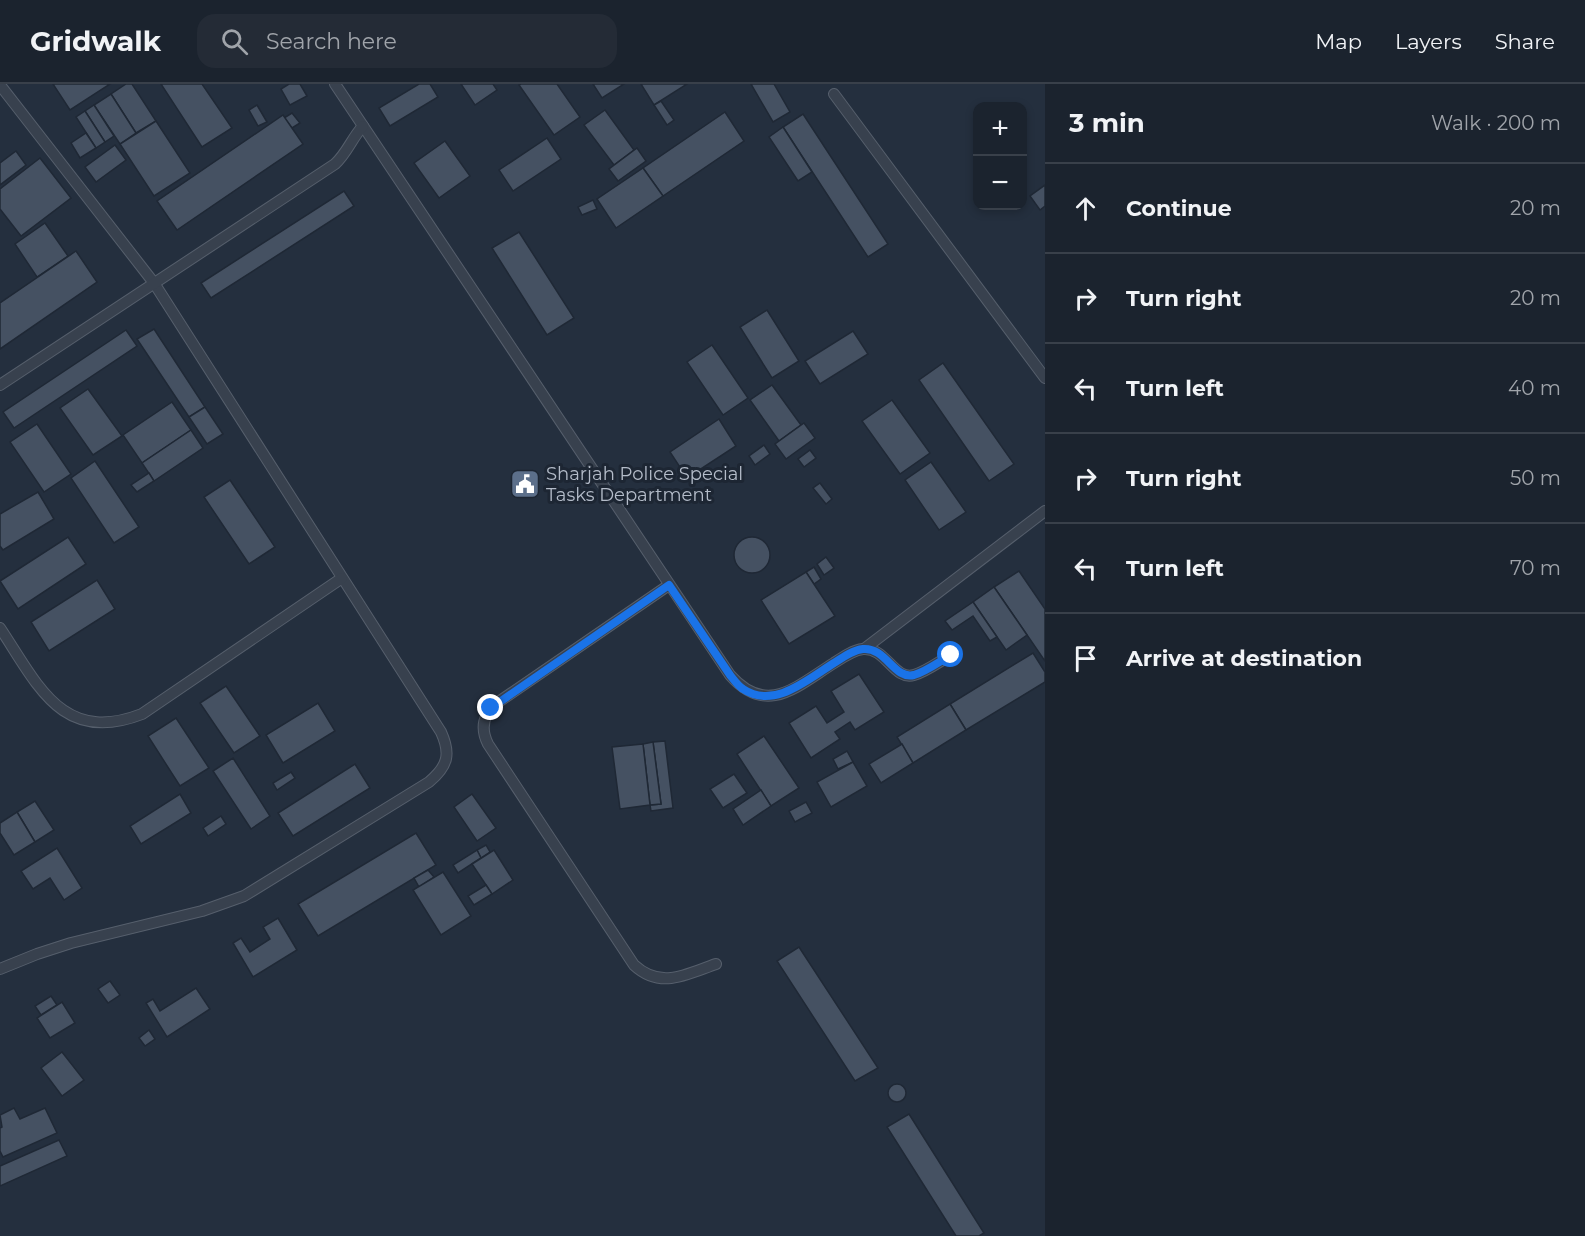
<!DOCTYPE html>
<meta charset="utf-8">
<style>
:root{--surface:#1b232e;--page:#242b36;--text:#f1f3f6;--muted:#a0a4aa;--line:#39404a}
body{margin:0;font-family:Montserrat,sans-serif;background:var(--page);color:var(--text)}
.controls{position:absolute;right:18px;top:18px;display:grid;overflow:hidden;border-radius:12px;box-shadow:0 3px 9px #0003}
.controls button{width:54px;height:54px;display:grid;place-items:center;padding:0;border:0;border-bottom:2px solid var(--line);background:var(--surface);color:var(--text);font:30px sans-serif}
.stop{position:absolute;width:18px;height:18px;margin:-14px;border:4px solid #1a73e8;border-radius:50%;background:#fff}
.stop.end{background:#1a73e8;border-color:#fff;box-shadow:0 2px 6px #0008}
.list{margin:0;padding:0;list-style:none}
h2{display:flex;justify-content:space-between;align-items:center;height:78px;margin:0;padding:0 24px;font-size:26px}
h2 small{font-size:20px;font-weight:400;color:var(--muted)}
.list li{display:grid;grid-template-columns:39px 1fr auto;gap:18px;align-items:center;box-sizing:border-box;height:90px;padding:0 24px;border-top:2px solid var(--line)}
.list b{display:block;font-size:22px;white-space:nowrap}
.list em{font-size:20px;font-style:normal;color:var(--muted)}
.icon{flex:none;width:33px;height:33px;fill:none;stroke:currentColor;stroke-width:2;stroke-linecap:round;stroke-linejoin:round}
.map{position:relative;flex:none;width:1045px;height:1152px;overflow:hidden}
header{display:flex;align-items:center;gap:36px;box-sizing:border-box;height:84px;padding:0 30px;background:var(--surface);border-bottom:2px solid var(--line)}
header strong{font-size:28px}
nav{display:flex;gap:33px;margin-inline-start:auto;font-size:21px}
.search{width:420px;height:54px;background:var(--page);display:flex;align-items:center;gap:15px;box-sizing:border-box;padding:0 21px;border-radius:18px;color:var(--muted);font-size:22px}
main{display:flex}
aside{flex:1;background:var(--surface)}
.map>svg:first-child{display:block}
.building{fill:#455162;stroke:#1f2835;stroke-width:1.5}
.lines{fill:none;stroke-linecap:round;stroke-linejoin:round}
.service-casing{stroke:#565f6c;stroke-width:12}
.service{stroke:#38414e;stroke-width:10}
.route{stroke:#1a73e8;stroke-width:8}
.labels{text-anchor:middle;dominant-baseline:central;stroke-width:6;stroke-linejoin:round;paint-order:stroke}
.poi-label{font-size:18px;fill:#b4bcc9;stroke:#1d2633;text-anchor:start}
</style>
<header>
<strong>Gridwalk</strong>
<div class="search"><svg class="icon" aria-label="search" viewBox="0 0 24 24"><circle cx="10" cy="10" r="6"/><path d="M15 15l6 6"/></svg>Search here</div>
<nav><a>Map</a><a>Layers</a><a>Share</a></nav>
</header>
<main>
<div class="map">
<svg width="1045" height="1152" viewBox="0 0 1045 1152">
<rect width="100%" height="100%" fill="#242f3e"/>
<g class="building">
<polygon points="53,0 110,0 70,26"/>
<polygon points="126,0 132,0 156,37 136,49 111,10"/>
<polygon points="161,0 202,0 232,44 202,63"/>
<polygon points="289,0 300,0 307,12 290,21 281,5"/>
<polygon points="419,0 430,0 438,13 390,42 379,24"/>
<polygon points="461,0 493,0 497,6 475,21"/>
<polygon points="521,0 557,0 580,33 554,51 519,1"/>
<polygon points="593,0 624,0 602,14"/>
<polygon points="641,0 687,0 654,21"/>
<polygon points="751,0 774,0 790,28 773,38"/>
<polygon points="111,10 136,49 120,60 94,21"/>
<polygon points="661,17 674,36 667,41 654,21"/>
<polygon points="94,21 114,52 105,58 85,27"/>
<polygon points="257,21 267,38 258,42 249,26"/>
<polygon points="605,26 634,66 614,81 584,41"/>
<polygon points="85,27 105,58 96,64 76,33"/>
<polygon points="725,28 744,57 663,112 643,84"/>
<polygon points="292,29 300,39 292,44 284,34"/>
<polygon points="803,30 888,160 868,173 783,43"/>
<polygon points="283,31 303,60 177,146 157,117"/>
<polygon points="156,37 190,89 154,112 120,60"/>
<polygon points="783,43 812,88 798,97 769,53"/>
<polygon points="86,49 96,64 80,74 71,59"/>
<polygon points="547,54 561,75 513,107 499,86"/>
<polygon points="445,57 470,92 439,114 414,79"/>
<polygon points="115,61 126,76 96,98 85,83"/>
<polygon points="637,64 646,77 618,97 609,85"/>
<polygon points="16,67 26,81 0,101 0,79"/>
<polygon points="40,74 71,114 21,152 0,125 0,105"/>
<polygon points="643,84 663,112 616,144 597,115"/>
<polygon points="1045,101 1045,122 1040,126 1030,112"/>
<polygon points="344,107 354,122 211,214 201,199"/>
<polygon points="593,116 597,125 582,131 578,123"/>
<polygon points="45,139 68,172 37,193 15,160"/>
<polygon points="519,148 574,234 547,251 492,164"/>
<polygon points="76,167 97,198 0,265 0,219"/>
<polygon points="767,226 799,277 772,294 740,243"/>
<polygon points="154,245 205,323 189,333 137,255"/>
<polygon points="126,246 137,262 14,344 3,328"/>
<polygon points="853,247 868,270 820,300 805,277"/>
<polygon points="712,261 748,314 723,331 687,278"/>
<polygon points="943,279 1014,380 989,397 919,296"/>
<polygon points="772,301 801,341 779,357 750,316"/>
<polygon points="88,305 122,352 93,371 60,324"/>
<polygon points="892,316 930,369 900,390 862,337"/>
<polygon points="172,318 191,346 142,379 123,351"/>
<polygon points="205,323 223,350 207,360 189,333"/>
<polygon points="719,335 736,362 687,394 670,368"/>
<polygon points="804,339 815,354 786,375 775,360"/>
<polygon points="37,340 71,390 44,408 10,358"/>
<polygon points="191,346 203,364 154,397 142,379"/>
<polygon points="764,361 770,370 755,381 749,372"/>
<polygon points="810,366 816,374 804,383 798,375"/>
<polygon points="95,377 139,443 114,459 71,394"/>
<polygon points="931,378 966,428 939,446 905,396"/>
<polygon points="149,389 154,397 137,408 131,401"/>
<polygon points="230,396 275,463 249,480 204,413"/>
<polygon points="820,399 832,415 826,420 813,404"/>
<polygon points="38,408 54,435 3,466 0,462 0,430"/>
<circle cx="752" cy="471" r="18"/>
<polygon points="68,453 86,480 18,525 0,497"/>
<polygon points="826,473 834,484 824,491 817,480"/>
<polygon points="814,483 821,495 814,500 806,488"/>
<polygon points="1019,487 1045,525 1045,577 994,503"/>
<polygon points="806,488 835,532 789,560 761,516"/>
<polygon points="97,496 115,525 49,567 31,538"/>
<polygon points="994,503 1027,551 1006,566 973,518"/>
<polygon points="973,518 997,553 990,557 973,532 952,546 945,537"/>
<polygon points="1033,569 1045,588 1045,598 966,646 950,620"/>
<polygon points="859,590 884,628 855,646 850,638 835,648 840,655 811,674 789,639 816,622 827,639 844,628 831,607"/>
<polygon points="226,602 260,652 234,669 200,619"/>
<polygon points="318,619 335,647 283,679 266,651"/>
<polygon points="950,620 966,646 913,679 897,653"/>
<polygon points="176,634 209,684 180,702 148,652"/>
<polygon points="764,652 799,704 771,722 737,670"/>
<polygon points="665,657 673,724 651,727 650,721 661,720 653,658"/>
<polygon points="653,658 661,720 650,721 643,660"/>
<polygon points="643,660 650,721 620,725 612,663"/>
<polygon points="902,660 913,679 881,699 869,680"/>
<polygon points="847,667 853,678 838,685 833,675"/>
<polygon points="233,674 270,732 251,745 213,687"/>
<polygon points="853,678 867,702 831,723 817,698"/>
<polygon points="355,680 370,704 293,752 278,729"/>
<polygon points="291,688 295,694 277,706 273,699"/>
<polygon points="734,690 747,709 723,724 710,705"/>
<polygon points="761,706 771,722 743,741 733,725"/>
<polygon points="180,710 191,729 141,760 130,742"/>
<polygon points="472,710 496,744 477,757 454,723"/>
<polygon points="35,717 54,746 35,758 17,728"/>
<polygon points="806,718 812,729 795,738 789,727"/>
<polygon points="17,728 35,758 14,771 0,749 0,739"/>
<polygon points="221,732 226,740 208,752 203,744"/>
<polygon points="416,749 436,781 318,852 298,820"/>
<polygon points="486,761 490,768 481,774 477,766"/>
<polygon points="57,764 82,804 64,816 50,794 33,805 21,787"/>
<polygon points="477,766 481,774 458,789 453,781"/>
<polygon points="494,766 513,796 492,810 472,780"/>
<polygon points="428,786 434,793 419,803 414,794"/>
<polygon points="443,788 471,832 441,851 413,806"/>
<polygon points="486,801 492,810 474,821 468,812"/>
<polygon points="278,834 297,866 253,893 233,859 241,854 250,868 270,855 263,843"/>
<polygon points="799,863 878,984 855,997 777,877"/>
<polygon points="110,897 120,911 108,919 98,905"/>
<polygon points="196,904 210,925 167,953 146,919 153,915 160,927"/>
<polygon points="51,912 57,921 41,931 35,922"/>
<polygon points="62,918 75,939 50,954 37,934"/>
<polygon points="149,946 155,955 145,962 139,954"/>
<polygon points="62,968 84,996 62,1012 41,984"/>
<circle cx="897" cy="1009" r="9"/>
<polygon points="14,1024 20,1035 45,1024 57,1049 3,1073 0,1067 0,1044 2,1043 0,1031"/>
<polygon points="909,1030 984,1149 979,1152 956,1152 887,1043"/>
<polygon points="59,1056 67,1072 0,1102 0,1082"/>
</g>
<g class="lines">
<g class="service-casing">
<g id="service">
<path d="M335,0L730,591C767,633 797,602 834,579C843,573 853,566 863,565C886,563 894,597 914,591C927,587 940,577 951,571"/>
<path d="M0,1L154,199L441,648C451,670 448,682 429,698L244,812L202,827L71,859L37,870L0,885"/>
<polyline points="834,10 1045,294"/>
<path d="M0,301L335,80C347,69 352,54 363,42"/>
<path d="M669,501L497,619C483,630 480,644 488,660L634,881C661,906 687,890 716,880"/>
<path d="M0,544C38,601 62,661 142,630L342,494"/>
<polyline points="864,565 1045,427"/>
</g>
</g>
<use href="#service" class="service"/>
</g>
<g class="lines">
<path class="route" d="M491,624L669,501L730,591C734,596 738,602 743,605C774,626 808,595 834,579C843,573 853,566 863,565C886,563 894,596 914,591C927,587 940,577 951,571"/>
</g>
<defs>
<g id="civic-square" transform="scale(1.5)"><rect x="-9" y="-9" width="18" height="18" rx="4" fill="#5c6f8a" stroke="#1d2633"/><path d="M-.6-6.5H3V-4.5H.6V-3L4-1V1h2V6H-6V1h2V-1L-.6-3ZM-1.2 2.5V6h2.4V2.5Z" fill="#fff"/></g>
</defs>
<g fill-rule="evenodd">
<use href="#civic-square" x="525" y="400"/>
</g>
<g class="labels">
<g class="poi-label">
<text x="546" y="390">Sharjah Police Special<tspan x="546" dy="21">Tasks Department</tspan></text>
</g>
</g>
</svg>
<div class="controls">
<button>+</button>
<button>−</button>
</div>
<div class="stop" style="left:951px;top:571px"></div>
<div class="stop end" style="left:491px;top:624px"></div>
</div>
<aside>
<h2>3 min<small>Walk · 200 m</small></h2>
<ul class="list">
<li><svg class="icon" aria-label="ahead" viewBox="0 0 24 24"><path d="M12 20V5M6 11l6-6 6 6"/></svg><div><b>Continue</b></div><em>20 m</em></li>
<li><svg class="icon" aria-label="right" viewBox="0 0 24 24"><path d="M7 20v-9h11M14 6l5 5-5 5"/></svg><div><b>Turn right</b></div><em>20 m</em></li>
<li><svg class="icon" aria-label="left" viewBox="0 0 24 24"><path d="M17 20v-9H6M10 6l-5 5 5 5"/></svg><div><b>Turn left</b></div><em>40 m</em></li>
<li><svg class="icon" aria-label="right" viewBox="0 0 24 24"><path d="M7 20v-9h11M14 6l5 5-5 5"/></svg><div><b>Turn right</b></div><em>50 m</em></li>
<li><svg class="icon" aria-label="left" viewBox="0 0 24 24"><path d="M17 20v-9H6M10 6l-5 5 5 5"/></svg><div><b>Turn left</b></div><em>70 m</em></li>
<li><svg class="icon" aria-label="arrive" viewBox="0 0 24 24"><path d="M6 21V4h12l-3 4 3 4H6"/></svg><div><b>Arrive at destination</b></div></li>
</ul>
</aside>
</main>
